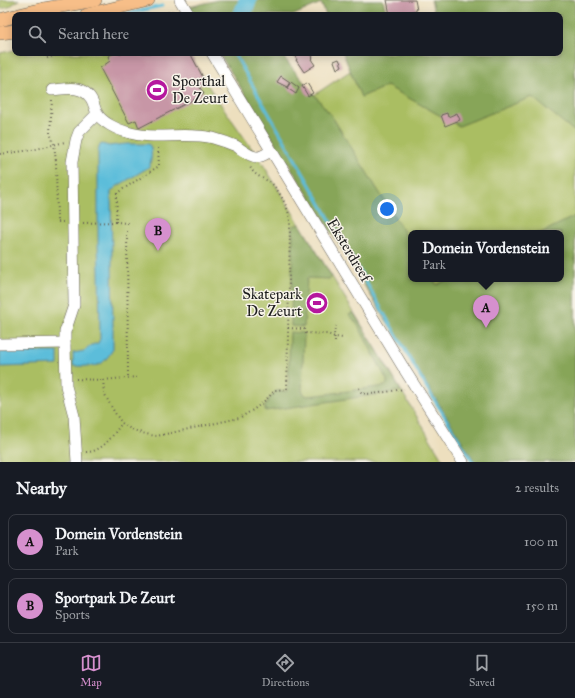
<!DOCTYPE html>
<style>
:root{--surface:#171b24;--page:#20242c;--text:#f1f3f6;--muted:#9ea1a6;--line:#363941;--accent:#d690ce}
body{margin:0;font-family:"IM FELL Great Primer",serif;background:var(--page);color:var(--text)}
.you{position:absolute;left:387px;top:209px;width:14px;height:14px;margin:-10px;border:3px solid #fff;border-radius:50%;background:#1a73e8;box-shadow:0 0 0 6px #1a73e833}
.badge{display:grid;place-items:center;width:26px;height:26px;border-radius:50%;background:var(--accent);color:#111;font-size:13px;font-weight:700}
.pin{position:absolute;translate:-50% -33px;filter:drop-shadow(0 1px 2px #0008)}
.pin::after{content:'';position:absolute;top:21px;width:14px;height:12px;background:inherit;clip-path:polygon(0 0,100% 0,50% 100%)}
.popup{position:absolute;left:408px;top:230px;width:156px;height:52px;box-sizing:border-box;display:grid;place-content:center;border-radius:8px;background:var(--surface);filter:drop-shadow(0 1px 3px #0005);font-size:13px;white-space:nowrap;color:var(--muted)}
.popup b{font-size:15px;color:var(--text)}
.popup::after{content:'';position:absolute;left:50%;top:100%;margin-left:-8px;border:8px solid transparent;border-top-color:var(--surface)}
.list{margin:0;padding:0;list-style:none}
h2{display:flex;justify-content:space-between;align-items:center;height:52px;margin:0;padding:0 16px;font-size:17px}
h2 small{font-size:13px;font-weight:400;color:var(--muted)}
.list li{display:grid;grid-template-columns:26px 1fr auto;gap:12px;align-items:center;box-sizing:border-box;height:56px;margin:0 8px 8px;padding:0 8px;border:1px solid var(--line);border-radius:8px}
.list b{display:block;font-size:15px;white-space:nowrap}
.list p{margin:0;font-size:13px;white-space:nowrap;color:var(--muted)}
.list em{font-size:13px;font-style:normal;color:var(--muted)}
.icon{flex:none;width:22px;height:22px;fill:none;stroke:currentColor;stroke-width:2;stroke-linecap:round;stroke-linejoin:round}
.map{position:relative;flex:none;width:575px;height:462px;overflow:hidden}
.search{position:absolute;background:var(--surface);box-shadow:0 2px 10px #0003;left:12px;right:12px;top:12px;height:44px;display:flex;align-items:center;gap:10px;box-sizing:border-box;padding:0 14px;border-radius:8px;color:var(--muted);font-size:15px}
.sheet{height:180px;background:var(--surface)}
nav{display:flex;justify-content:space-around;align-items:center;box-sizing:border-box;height:56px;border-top:1px solid var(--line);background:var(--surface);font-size:11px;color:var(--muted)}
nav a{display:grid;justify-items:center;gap:2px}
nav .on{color:var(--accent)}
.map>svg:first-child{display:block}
.green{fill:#aabe62;stroke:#636d3f;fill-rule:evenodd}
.forest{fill:#87a558;stroke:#52603a}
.water{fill:#5cbdda;stroke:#3c6c7b}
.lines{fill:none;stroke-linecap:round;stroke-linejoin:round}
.stream{stroke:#5cbdda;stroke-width:3}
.river{stroke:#5cbdda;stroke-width:18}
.building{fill:#c796a6}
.minor-casing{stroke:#656055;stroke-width:12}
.major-casing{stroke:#656055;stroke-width:14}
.path{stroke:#656055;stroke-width:2;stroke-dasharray:1 3;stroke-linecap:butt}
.minor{stroke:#fff;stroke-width:11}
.major{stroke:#f7be88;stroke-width:13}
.labels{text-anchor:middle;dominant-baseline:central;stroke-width:3;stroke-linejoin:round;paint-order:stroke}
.poi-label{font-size:15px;fill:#1c1c1c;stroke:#f7f3e8;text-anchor:start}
.street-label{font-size:15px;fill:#1c1c1c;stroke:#f7f3e8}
</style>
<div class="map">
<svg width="575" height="462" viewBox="0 0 575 462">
<rect width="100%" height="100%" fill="#f7f3e8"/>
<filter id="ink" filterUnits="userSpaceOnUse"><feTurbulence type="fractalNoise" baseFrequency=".025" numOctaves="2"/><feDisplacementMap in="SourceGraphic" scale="8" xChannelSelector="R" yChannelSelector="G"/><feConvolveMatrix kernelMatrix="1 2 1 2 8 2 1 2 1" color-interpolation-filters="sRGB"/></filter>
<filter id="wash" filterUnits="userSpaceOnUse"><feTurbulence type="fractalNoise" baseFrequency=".012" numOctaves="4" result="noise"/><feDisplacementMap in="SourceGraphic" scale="16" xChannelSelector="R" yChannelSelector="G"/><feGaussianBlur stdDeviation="0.9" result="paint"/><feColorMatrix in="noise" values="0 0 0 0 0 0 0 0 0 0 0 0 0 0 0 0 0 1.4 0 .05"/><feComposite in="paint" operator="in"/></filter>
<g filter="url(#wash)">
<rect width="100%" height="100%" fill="#eddfbe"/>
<g class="green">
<polygon points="0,0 19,0 9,7 0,9"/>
<path d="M575,0V462H477L361,164L331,115L314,95L350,71L361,96L387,86L560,53V15ZM411,233H561V279H411Z"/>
<polygon points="15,50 15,53 190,53 206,83 264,166 377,350 444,462 0,462 0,53"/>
</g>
<g class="forest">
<polygon points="218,0 383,0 387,15 326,15 321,3 294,15 195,15 189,7"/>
<polygon points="431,0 575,0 575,132 532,97 459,126 387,86 361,97 343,53 560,53 560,15 435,15"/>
<polygon points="219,53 280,53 331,115 411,243 411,279 433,279 437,285 448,279 561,279 561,233 541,233 575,216 575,462 475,462"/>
<polygon points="300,224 332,277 330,279 307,278 304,327 291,326 293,226"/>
<polygon points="353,312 377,350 401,391 278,409 265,411 265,407 269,399 276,391 288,391 290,332 304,333 302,391 305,395 308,396 326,394 385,386 387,384 387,380 359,327 354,320 349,315"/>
</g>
<g class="water">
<path d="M102,144L109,146L126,144H148C149,145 150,145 150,146C153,150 151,164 149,167L116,187L111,192L113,328V349C110,354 105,362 100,364C95,367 80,366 73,366V353L84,351L92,345L98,343L100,339L99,270L98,245V151L100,145Z"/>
<polygon points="0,352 58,352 58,365 0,367"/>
</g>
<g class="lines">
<g class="stream">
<polyline points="121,15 162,6"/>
<polyline points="234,53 428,390 473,462"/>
</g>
<polyline class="river" points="242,15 248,0"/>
</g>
<g id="blocks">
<g class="building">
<polygon points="387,0 415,0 417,10 408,12 409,14 403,15 401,15 401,13 400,13 400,15 390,15"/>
<polygon points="114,53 190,53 206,83 199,86 204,94 139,128 136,120 129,123 100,68 110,61 108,56"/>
<polygon points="293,53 310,53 313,57 311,59 315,65 304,72 296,60 297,60"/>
<polygon points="339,59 342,66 337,69 334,61"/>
<polygon points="281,76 290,82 287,87 277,82"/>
<polygon points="291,82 299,88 296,94 287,88"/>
<polygon points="307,83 313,93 308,96 302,86"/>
<polygon points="447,113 448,117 457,113 460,120 445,126 441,115"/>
</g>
</g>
</g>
<g filter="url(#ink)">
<use href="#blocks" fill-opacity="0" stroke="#656055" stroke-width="1"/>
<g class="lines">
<g class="minor-casing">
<g id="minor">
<polyline points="180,0 189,15"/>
<polyline points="212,53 406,372 463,462"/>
<path d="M52,90C65,89 80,85 89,96C94,101 94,108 97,113C101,122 118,130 127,132C154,141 185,131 213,138C220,140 229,143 236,146C242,150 250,157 257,157C262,157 267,153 271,151"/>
<polyline points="0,344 65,343"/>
<polyline points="77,462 74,416 66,386 65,343 65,332 74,305 72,162 76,140 79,132 97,114"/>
</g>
</g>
<g class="major-casing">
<g id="major">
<polyline points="19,15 44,9 95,0"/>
<polyline points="87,15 148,0"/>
<polyline points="0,20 15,16"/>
<polyline points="0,33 15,31"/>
</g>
</g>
<g class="path">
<polyline points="152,15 175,11"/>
<polyline points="47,58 63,53"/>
<polyline points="52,100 50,133 54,144 56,162 57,222 63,222"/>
<polyline points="0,154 32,150 65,142"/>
<polyline points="116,222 117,193 159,166 158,147"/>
<polyline points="83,223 116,222 127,223 128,378"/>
<polyline points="288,328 304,329 306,333 328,334 335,337 344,338"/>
<polyline points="335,342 334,332 336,326"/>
<polyline points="76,379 103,380 137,377"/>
<path d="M103,380C104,384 103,389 104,392C107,400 117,417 122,423C129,430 147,435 157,436L239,418C254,410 264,403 275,390L287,389L290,228C290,223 290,219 289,215C287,206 280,193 274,186C267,178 253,177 250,166"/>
<path d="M359,388C360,390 360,392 363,393C369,396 396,390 404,389"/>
<path d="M86,452C103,452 113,435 122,423"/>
</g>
<use href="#minor" class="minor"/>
<use href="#major" class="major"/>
</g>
</g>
<defs>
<g id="stadium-disc" transform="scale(1.15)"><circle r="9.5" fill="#b5179e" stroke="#f7f3e8"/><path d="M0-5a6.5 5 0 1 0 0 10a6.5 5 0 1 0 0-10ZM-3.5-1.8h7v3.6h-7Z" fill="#fff"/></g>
</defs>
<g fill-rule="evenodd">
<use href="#stadium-disc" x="157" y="90"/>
<use href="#stadium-disc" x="317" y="303"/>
</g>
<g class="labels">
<g class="poi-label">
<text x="172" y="81">Sporthal<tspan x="172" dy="17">De Zeurt</tspan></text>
<text x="302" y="294" text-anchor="end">Skatepark<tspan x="302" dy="17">De Zeurt</tspan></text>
</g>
<g class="street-label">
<text transform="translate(349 250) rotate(59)">Eksterdreef</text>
</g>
</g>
</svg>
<div class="you"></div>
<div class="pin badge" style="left:486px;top:328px">A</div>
<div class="popup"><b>Domein Vordenstein</b>Park</div>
<div class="pin badge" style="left:158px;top:251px">B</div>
<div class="search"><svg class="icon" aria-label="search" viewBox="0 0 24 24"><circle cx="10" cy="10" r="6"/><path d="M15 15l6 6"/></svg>Search here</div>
</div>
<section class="sheet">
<h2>Nearby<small>2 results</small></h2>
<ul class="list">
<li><span class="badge">A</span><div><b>Domein Vordenstein</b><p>Park</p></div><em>100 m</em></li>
<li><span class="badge">B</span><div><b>Sportpark De Zeurt</b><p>Sports</p></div><em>150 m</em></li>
</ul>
</section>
<nav>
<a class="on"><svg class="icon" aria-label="map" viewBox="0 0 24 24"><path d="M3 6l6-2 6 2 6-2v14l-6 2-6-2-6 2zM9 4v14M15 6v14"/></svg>Map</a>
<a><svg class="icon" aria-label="directions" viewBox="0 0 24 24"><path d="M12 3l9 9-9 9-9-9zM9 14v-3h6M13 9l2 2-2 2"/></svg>Directions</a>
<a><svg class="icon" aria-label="saved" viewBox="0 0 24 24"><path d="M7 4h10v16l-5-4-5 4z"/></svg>Saved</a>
</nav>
